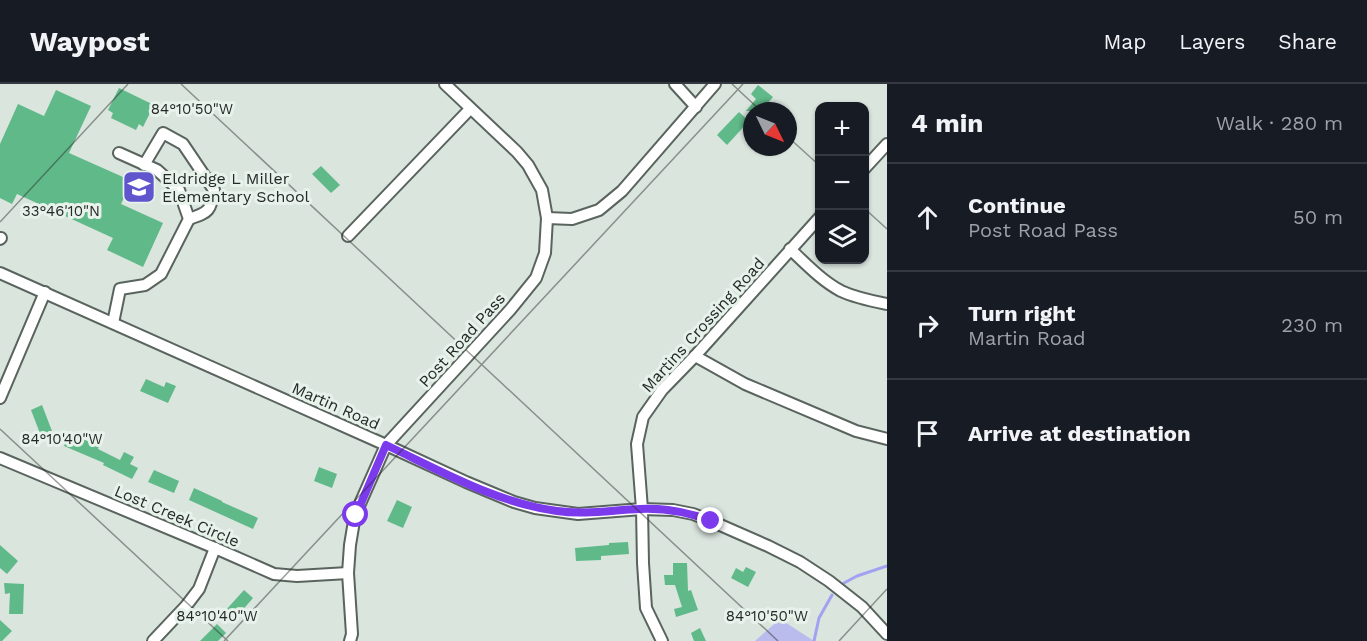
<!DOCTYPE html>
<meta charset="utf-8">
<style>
:root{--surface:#171b24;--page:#20242c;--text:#f1f3f6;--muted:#9ea1a6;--line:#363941}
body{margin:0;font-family:"Work Sans",sans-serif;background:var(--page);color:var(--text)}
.controls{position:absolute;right:18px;top:18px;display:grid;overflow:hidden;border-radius:12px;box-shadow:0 2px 4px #0004}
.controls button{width:54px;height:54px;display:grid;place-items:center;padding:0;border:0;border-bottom:2px solid var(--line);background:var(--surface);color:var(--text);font:30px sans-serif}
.compass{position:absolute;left:743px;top:18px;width:54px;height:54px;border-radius:50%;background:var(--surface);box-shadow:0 2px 4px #0004;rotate:133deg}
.stop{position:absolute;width:18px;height:18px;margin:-14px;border:4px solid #7c3aed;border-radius:50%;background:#fff}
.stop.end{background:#7c3aed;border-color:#fff;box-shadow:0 2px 6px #0008}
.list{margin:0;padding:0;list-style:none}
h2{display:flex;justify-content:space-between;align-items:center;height:78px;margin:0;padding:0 24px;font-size:26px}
h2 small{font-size:20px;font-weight:400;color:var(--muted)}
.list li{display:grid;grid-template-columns:39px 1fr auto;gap:18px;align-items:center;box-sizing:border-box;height:108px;padding:0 24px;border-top:2px solid var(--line)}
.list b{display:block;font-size:22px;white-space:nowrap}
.list p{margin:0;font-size:20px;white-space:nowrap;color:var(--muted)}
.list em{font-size:20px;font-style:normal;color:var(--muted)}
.icon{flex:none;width:33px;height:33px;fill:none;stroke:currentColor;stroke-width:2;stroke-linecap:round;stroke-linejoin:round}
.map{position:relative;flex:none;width:887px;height:557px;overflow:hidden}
header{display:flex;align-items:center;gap:36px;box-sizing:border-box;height:84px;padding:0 30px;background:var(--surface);border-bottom:2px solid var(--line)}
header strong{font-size:28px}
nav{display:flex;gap:33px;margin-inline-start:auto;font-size:21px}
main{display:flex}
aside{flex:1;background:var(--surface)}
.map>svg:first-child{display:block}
.green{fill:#babced}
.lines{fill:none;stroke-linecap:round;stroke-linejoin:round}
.stream{stroke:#a1a2f1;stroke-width:3}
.building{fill:#60b988}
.minor-casing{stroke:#5a645e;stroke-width:14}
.minor{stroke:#fff;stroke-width:10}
.route{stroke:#7c3aed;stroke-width:8}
.ticks{fill:none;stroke:#252927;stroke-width:1.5;stroke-opacity:0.45}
.labels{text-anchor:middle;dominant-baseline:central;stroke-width:6;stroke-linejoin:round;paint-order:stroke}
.poi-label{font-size:16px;fill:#252927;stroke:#e7f2eb;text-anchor:start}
.street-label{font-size:16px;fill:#252927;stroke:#e7f2eb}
.ticks-label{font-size:15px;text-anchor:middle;fill:#252927;stroke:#e7f2eb;stroke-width:6;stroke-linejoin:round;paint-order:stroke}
</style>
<header>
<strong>Waypost</strong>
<nav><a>Map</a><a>Layers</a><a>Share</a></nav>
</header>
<main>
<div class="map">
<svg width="887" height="557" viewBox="0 0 887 557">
<rect width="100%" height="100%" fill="#dae5de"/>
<polygon class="green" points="780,535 814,557 755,557"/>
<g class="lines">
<g class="stream">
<polyline points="844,499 857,492 887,482"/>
<polyline points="814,557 819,534 832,511"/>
</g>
</g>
<g class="building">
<polygon points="758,1 773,13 761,27 746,27 756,15 751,10"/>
<polygon points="119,4 154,21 143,43 139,40 136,46 111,34 113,29 108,26"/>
<polygon points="56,6 91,22 69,69 132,97 121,120 163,139 143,183 107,166 113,154 17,110 12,120 0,114 0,60 18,20 44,32"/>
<polygon points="739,28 749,37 727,61 717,51"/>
<polygon points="321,82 340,101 331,109 312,90"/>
<polygon points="146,295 164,303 166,298 176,302 168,319 140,307"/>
<polygon points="42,321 52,347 41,352 31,326"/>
<polygon points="69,349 99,362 98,365 120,376 124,368 134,373 130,380 138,384 132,395 103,381 104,379 64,362"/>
<polygon points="319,383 337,390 332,404 314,397"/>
<polygon points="154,386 179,397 174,409 148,398"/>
<polygon points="194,404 222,417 222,418 258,434 253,445 189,416"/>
<polygon points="397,416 412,423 403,444 387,437"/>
<polygon points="628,458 629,470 601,472 601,476 576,477 575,464 609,461 609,459"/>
<polygon points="0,461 18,477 7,490 0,484"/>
<polygon points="673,479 687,479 688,507 691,506 698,526 676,533 674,525 682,523 675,501 665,501 664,491 673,491"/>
<polygon points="746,483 756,488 748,503 731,494 736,484 743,488"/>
<polygon points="4,499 24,500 23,530 9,530 10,509 5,510"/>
<polygon points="244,506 253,514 234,536 225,527"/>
<polygon points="0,536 12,547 2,557 0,557"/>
<polygon points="217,540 226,549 218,557 200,557"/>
<polygon points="700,544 706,557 694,557 691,549"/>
</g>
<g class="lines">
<g class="minor-casing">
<g id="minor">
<polyline points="675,0 696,23"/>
<path d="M144,81L163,49L183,60L214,106C210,127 210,128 189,135"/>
<polyline points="864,85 887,60"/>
<polyline points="547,134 572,135 599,126 622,107 715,0"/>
<polyline points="348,152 470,25"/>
<polyline points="0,155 1,154"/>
<path d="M790,165C806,180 822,197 841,207C856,214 872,217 887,220"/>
<polyline points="0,189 386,361 466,398 514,418 535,424 578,430 642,425 673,426 693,430 711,437 768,462 800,478 829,497 862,523 887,550"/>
<polyline points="113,239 120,205 145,201 161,190 189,135 179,106 157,86 119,69"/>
<polyline points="695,272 745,300 856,347 887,355"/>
<polyline points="0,314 45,208"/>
<polyline points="0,374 215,464 274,490 297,492 348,489"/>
<polyline points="153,557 186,522 199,505 215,464"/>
<polyline points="350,557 352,550 348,489 350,461 355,431 386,361 510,226 536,194 545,169 547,134 542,106 528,81 517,68 445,0"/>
<polyline points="662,557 646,524 643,479 642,425 637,360 643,333 662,306 695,272 820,133"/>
</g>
</g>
<use href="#minor" class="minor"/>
</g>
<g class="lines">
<path class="route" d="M356,431L386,361C441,387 497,419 557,427C585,431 612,426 640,425C665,424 688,428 711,437"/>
</g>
<path class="ticks" d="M181,0L778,557M732,0L761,27M788,53L820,82M864,124L887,145M0,138L128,0M0,345L228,557M224,557L743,0M839,557L887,505"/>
<defs>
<g id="school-square" transform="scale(1.725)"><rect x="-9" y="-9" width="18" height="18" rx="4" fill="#6055cd" stroke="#e7f2eb"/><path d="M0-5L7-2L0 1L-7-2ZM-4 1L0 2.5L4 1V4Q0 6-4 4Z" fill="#fff"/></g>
</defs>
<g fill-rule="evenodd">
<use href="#school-square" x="139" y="103"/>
</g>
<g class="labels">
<g class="poi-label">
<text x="162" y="94">Eldridge L Miller<tspan x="162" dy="18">Elementary School</tspan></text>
</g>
<g class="street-label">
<text transform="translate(703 241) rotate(-48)">Martins Crossing Road</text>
<text transform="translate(462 256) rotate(-48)">Post Road Pass</text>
<text transform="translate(336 322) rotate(24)">Martin Road</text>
<text transform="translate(177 432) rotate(23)">Lost Creek Circle</text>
</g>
</g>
<g class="ticks-label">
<text x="192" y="30">84°10'50"W</text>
<text x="61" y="132">33°46'10"N</text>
<text x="62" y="360">84°10'40"W</text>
<text x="217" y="537">84°10'40"W</text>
<text x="767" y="537">84°10'50"W</text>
</g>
</svg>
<div class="controls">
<button>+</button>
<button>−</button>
<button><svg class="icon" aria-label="layers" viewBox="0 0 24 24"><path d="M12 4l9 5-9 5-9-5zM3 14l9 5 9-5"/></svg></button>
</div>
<svg class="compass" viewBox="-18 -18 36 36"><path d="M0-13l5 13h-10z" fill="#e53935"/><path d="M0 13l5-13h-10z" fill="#9ea1a6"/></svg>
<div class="stop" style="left:356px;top:431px"></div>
<div class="stop end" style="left:711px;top:437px"></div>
</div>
<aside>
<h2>4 min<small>Walk · 280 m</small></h2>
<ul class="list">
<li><svg class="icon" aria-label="ahead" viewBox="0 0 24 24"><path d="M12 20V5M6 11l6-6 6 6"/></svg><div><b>Continue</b><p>Post Road Pass</p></div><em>50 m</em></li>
<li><svg class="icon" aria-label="right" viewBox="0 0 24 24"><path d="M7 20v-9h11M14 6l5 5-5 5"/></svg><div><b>Turn right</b><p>Martin Road</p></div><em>230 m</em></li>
<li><svg class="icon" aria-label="arrive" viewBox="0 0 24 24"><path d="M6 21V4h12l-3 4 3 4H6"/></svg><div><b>Arrive at destination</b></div></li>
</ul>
</aside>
</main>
